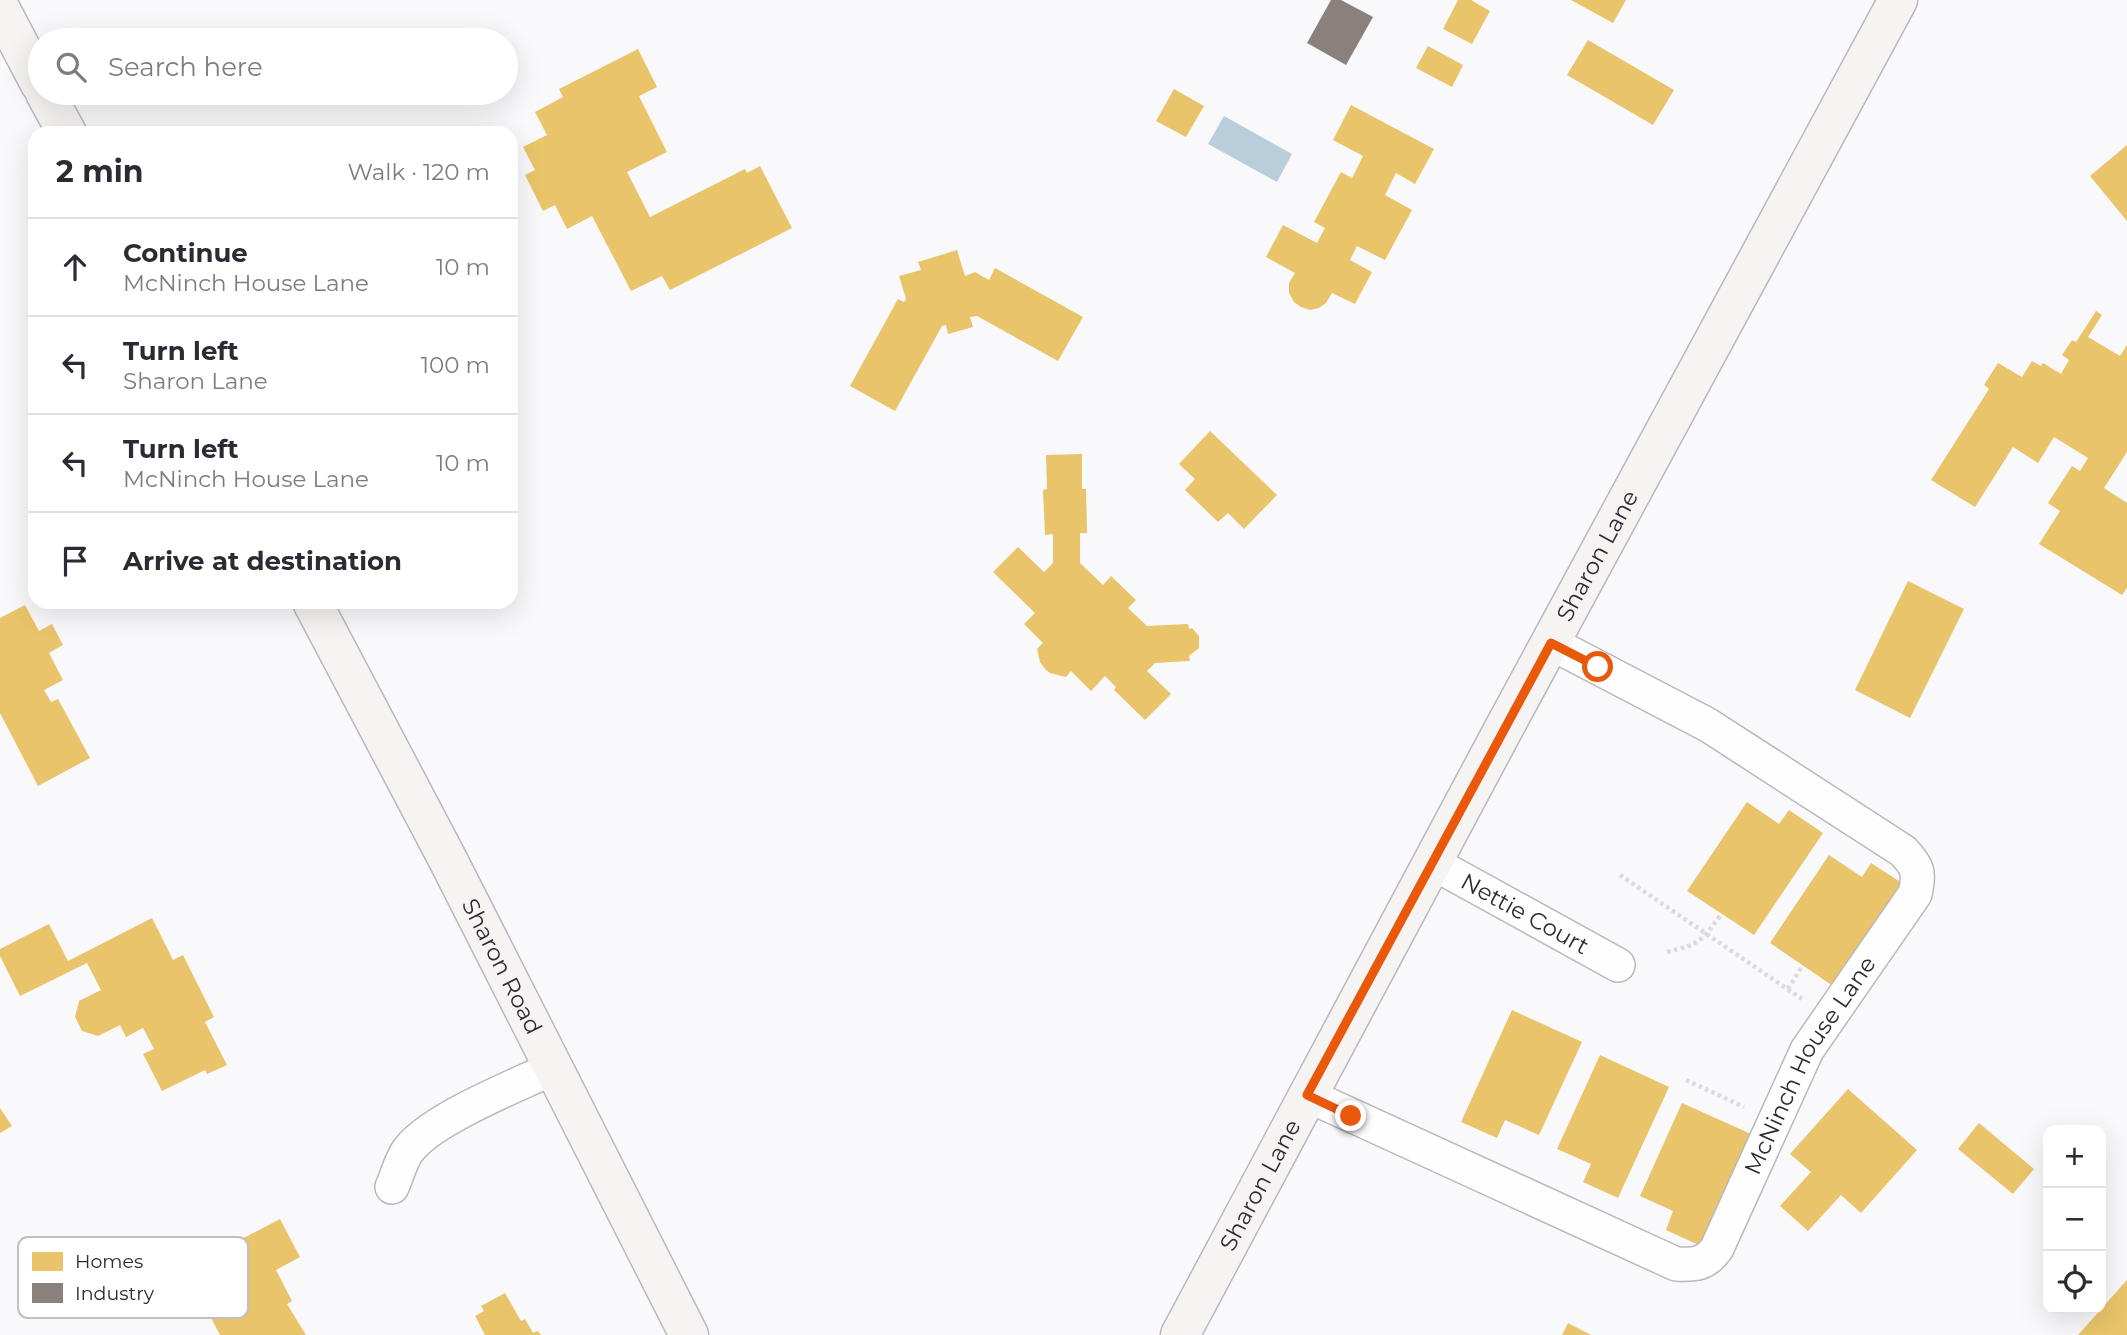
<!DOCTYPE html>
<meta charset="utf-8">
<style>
:root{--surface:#fff;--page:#f7f7f7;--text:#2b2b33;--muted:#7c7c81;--line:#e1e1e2}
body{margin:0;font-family:Montserrat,sans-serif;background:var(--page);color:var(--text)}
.controls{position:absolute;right:21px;bottom:21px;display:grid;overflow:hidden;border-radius:14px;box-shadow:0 7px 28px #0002}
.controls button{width:63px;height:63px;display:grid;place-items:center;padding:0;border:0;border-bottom:2px solid var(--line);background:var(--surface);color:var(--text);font:35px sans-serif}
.stop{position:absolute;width:21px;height:21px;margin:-16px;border:5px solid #ea580c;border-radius:50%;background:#fff}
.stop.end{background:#ea580c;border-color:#fff;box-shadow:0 2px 7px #0008}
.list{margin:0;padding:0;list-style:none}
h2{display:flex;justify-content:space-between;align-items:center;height:91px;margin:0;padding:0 28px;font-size:30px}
h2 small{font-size:23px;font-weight:400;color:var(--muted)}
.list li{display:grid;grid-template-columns:46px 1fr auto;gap:21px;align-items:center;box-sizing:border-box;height:98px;padding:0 28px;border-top:2px solid var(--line)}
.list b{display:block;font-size:26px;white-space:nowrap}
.list p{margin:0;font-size:23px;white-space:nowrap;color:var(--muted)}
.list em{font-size:23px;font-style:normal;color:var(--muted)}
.icon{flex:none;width:38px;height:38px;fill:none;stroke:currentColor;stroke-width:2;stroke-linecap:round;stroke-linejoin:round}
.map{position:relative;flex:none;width:2127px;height:1335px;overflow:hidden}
.search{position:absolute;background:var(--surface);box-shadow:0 7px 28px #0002;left:28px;top:28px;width:490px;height:77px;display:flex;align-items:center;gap:18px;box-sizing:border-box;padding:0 24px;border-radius:38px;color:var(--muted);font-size:26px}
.panel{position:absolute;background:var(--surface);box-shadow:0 7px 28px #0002;left:28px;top:126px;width:490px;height:483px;border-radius:21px}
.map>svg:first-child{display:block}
.water{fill:#b9ceda}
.homes{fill:#e9c46a}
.industry{fill:#8a817c}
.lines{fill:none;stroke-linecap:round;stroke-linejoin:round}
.street-casing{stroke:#bab8be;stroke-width:36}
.secondary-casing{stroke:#bab8be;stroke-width:41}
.path{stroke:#dbdbdc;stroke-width:4.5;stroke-dasharray:3.5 3.5;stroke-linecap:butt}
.street{stroke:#fefefe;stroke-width:33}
.secondary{stroke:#f6f4f2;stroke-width:38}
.route{stroke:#ea580c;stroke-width:9}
.labels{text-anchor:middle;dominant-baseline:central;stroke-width:7;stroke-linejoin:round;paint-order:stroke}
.street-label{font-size:23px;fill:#2d2a33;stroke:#fff}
.key{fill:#fff;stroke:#c0bfc2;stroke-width:2}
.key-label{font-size:19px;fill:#2d2a33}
</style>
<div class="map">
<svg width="2127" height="1335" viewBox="0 0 2127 1335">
<rect width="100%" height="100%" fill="#f9f8fb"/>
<polygon class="water" points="1224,116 1292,154 1277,182 1208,144"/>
<g class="homes">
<polygon points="1458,0 1471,0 1490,11 1472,44 1443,29"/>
<polygon points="1571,0 1626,0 1613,23"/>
<polygon points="1588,40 1674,90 1653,125 1567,75"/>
<polygon points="1428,46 1463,65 1452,87 1416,68"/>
<polygon points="638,49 657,87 639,96 667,152 627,172 650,217 745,169 747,173 760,166 792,228 670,290 662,276 631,291 592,216 567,229 555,205 543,211 525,175 535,170 523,147 547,135 535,112 563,97 559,89"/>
<polygon points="1174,89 1204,106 1186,137 1156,121"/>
<polygon points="1351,105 1434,149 1415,184 1396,173 1385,195 1412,210 1385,260 1357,246 1350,260 1372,272 1355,304 1332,293 1326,303 1319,308 1310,310 1301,307 1294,302 1289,293 1289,283 1295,273 1266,257 1283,225 1317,243 1325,228 1314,222 1341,172 1352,178 1363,156 1333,140"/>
<polygon points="2127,145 2127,221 2090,176"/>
<polygon points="957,250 965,276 975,272 989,280 995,268 1083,317 1058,361 977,316 970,317 973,327 948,334 946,325 942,326 895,411 850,386 898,299 904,302 906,299 899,276 921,270 918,262"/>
<polygon points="2096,311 2102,315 2088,337 2120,356 2127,345 2127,452 2104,488 2127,503 2127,588 2122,595 2039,544 2060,511 2048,503 2072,466 2080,471 2088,458 2054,437 2038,463 2013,447 1975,507 1931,480 1989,389 1984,385 1998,363 2022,377 2032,361 2041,366 2043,363 2061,374 2069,360 2062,355 2072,340 2076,342"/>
<polygon points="1210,431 1277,495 1244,529 1228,513 1218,522 1185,490 1195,479 1179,464"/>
<polygon points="1082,454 1082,489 1086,489 1087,533 1080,533 1080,563 1103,585 1111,576 1136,600 1128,608 1147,626 1188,624 1189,629 1192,628 1199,636 1199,648 1189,656 1190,661 1155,663 1147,671 1171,694 1145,720 1114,690 1116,687 1105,676 1091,691 1071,671 1066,677 1050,673 1045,669 1040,662 1037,649 1043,643 1024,624 1035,613 993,572 1018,547 1044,572 1053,563 1053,534 1045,535 1043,490 1047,489 1046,455"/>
<polygon points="1908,581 1964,609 1910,718 1855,690"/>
<polygon points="25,605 39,631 52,624 63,645 49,653 63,680 44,690 51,702 58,699 90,758 38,786 0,713 0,618"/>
<polygon points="1747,802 1779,824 1789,810 1823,833 1754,935 1687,891"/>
<polygon points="1829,855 1862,877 1871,863 1905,885 1836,988 1770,943"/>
<polygon points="152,918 173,960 183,955 214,1017 205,1022 227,1065 207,1074 205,1070 162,1091 143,1054 154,1049 143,1028 126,1037 120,1025 98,1036 82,1031 75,1017 79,1001 101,990 87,963 20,996 0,956 0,949 49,924 68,961"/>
<polygon points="1512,1010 1582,1042 1539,1135 1505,1120 1497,1138 1461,1122"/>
<polygon points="1600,1055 1669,1087 1618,1198 1583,1182 1591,1164 1557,1149"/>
<polygon points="1848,1089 1917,1150 1861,1213 1841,1195 1808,1231 1780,1206 1811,1172 1790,1154"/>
<polygon points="1682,1103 1751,1134 1701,1246 1666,1230 1673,1211 1640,1196"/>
<polygon points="0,1108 12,1126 0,1133"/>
<polygon points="1979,1123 2034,1169 2013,1194 1958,1149"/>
<polygon points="280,1219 300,1257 276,1270 292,1301 287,1304 306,1335 220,1335 209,1314 203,1317 179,1272"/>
<polygon points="2127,1280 2127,1335 2078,1335"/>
<polygon points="505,1293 521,1321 525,1319 533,1333 538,1331 541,1335 485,1335 475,1316 484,1311 481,1306"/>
<polygon points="1568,1323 1591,1335 1562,1335"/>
</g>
<polygon class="industry" points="1331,0 1341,0 1373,17 1346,65 1307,43"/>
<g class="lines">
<g class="street-casing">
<g id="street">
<path id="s1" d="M1433,863L1618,965"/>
<path id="s2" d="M1307,1095L1676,1264C1696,1265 1706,1264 1717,1248L1807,1050L1915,894C1920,872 1918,867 1903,851L1708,725L1551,643"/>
<path d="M392,1187C397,1176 400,1163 407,1152C428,1120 516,1086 553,1068"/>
</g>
</g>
<g class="secondary-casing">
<g id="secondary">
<polyline points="0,8 40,84"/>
<polyline points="45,93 67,133"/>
<path id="s3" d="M312,602L447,858L689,1335"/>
<path id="s4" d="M1180,1335L1503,730L1898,0"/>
</g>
</g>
<g class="path">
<polyline points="1620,875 1802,999"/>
<path d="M1667,952C1699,944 1700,943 1720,916"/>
<polyline points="1788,989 1801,968"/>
<polyline points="1686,1080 1744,1107"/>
</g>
<use href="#street" class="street"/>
<use href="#secondary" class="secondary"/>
</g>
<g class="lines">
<polyline class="route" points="1351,1116 1307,1095 1551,643 1598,667"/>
</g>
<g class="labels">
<g class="street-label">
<text stroke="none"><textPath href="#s4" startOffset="884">Sharon Lane</textPath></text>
<text stroke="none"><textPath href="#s1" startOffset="105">Nettie Court</textPath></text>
<text stroke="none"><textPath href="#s3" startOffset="411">Sharon Road</textPath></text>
<text stroke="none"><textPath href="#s2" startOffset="658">McNinch House Lane</textPath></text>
<text stroke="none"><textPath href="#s4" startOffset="170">Sharon Lane</textPath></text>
</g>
</g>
<rect x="18" y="1237" width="230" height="81" rx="10" class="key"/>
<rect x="32" y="1252" width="31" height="19" fill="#e9c46a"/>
<rect x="32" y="1283" width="31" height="20" fill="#8a817c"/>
<g class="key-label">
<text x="75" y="1268">Homes</text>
<text x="75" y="1300">Industry</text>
</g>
</svg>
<div class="controls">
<button>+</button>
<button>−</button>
<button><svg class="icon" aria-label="locate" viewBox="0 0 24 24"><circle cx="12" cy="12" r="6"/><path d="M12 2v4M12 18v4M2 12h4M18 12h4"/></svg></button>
</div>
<div class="stop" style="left:1598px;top:667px"></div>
<div class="stop end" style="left:1351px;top:1116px"></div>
<div class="search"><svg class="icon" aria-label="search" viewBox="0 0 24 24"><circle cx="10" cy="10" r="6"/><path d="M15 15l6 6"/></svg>Search here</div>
<section class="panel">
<h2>2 min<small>Walk · 120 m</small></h2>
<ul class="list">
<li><svg class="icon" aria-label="ahead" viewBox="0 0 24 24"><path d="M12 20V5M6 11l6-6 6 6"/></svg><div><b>Continue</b><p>McNinch House Lane</p></div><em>10 m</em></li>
<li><svg class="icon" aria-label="left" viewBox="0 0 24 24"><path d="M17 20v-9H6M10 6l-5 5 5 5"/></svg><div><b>Turn left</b><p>Sharon Lane</p></div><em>100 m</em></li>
<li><svg class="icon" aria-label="left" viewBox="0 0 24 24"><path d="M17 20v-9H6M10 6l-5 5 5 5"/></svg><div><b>Turn left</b><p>McNinch House Lane</p></div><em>10 m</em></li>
<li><svg class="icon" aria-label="arrive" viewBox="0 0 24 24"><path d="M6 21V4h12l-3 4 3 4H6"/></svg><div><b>Arrive at destination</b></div></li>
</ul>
</section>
</div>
